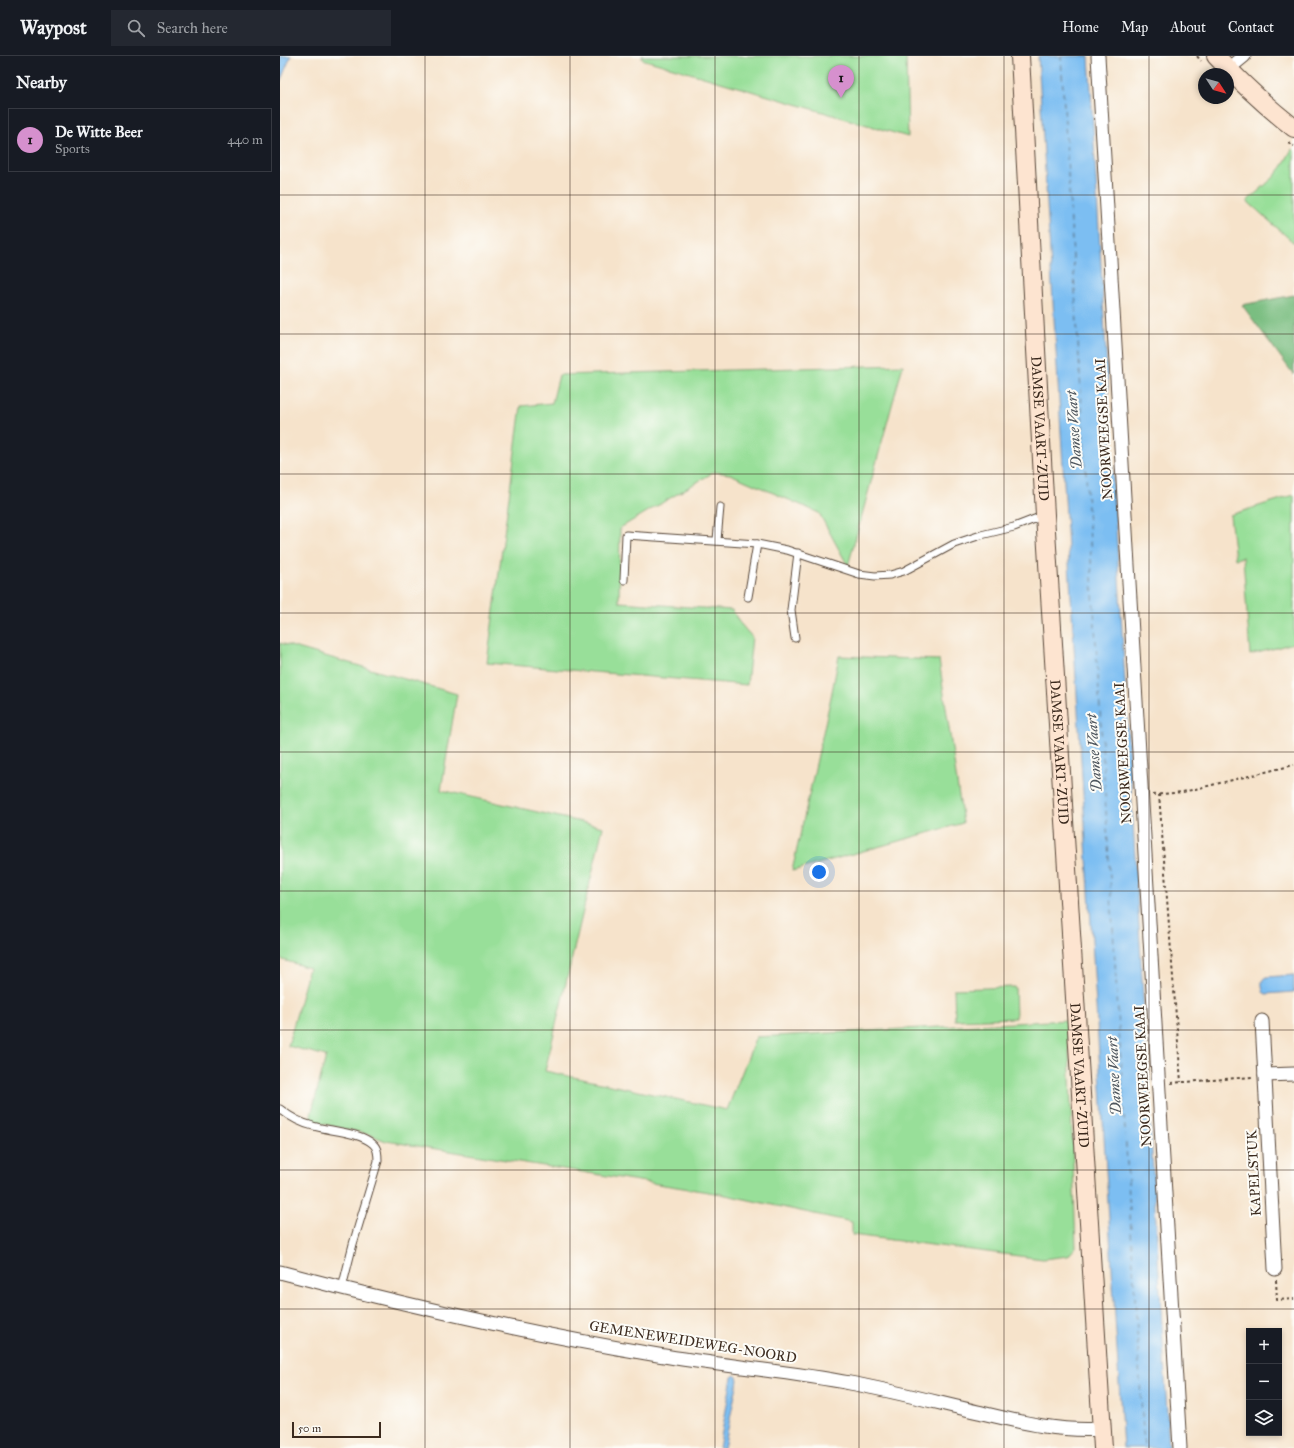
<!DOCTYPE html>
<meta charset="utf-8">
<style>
:root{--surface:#171b24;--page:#242831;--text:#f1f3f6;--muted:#9ea1a6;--line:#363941;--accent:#d690ce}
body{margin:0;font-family:"IM FELL Great Primer",serif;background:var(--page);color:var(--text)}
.controls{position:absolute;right:12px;bottom:12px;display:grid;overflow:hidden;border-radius:0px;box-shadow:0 2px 6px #0003}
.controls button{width:36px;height:36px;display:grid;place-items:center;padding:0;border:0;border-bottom:1px solid var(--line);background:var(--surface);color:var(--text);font:20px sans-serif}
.compass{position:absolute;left:918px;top:12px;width:36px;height:36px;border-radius:50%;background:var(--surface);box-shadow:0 2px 6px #0003;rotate:126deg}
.scale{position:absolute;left:12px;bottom:10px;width:89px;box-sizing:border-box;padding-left:4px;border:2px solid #3b2a1e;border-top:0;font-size:11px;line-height:14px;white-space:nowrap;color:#3b2a1e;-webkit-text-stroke:3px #fdfcf7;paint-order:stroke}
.you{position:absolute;left:539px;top:816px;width:14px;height:14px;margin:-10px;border:3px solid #fff;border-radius:50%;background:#1a73e8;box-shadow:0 0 0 6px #1a73e833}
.badge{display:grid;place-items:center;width:26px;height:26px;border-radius:50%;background:var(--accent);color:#111;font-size:13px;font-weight:700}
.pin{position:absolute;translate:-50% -33px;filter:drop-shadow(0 1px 2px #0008)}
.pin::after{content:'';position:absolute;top:21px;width:14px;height:12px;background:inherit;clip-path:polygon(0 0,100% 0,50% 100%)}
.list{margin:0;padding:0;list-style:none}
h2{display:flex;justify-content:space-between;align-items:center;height:52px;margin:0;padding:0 16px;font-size:17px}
h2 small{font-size:13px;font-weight:400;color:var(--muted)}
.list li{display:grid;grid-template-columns:26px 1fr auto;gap:12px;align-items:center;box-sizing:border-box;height:64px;margin:0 8px 8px;padding:0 8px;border:1px solid var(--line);border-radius:0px}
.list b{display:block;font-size:15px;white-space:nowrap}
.list p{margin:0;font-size:13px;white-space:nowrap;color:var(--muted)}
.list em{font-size:13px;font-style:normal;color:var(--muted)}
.icon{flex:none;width:22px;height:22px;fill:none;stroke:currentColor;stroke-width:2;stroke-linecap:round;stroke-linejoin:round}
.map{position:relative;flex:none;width:1014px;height:1392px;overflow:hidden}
header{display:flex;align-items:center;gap:24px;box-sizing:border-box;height:56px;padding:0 20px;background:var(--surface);border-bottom:1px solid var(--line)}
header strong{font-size:19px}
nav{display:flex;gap:22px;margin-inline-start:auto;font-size:14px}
.search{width:280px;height:36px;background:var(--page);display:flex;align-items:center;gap:10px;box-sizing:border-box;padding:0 14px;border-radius:0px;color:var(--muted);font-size:15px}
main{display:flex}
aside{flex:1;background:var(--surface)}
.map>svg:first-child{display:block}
.green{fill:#98df99;stroke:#6a845c}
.forest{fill:#7abe81;stroke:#5a7450}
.water{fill:#7cbef2;stroke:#5c7488}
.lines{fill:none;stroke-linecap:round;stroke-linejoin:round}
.ferry{stroke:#4e565e;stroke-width:1;stroke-dasharray:5 4;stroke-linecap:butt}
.lane-casing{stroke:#574638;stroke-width:9}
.street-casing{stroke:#574638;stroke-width:15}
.secondary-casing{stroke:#574638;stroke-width:20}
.path{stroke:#574638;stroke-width:2;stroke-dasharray:3 3;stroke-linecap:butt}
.lane{stroke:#fff;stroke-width:7}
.street{stroke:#fff;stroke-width:13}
.secondary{stroke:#fde4d0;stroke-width:18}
.grid{fill:none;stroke:#3b2a1e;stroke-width:1;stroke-opacity:0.55}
.labels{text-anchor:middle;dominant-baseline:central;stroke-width:4;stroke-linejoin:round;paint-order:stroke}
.street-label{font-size:14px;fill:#3b2a1e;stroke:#fdfcf7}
.water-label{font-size:15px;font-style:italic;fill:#4e565e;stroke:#fdfcf7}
</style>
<header>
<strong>Waypost</strong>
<div class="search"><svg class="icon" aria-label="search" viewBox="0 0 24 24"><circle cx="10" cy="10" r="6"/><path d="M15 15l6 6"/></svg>Search here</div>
<nav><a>Home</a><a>Map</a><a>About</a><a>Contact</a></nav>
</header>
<main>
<aside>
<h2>Nearby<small></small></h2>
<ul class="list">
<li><span class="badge">1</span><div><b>De Witte Beer</b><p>Sports</p></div><em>440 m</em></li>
</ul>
</aside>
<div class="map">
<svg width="1014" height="1392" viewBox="0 0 1014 1392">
<rect width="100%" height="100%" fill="#fdfcf7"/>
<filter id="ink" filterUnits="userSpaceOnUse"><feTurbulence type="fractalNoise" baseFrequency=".025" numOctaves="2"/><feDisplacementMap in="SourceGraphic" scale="8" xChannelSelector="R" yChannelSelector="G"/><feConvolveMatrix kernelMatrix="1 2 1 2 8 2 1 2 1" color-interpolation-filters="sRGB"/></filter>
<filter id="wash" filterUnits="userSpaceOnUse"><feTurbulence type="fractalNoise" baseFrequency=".012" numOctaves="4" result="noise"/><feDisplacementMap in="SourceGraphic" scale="16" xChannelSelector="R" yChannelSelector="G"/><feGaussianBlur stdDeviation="0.9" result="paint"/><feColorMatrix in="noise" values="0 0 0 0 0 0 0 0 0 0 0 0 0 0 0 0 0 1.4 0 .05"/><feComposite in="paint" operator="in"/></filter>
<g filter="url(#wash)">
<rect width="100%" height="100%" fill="#f6e3cb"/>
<g class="green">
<polygon points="362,0 626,0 628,81 362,3"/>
<polygon points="1012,93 1014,95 1014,187 967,145 993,122 1002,111"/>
<polygon points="623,309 568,510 539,457 450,418 434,416 340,472 339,546 452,554 459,566 472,581 467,629 207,607 241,350 272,347 279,319"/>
<polygon points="1014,439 1014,587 970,599 963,501 955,503 950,459"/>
<polygon points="0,587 177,638 161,734 323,771 265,1015 447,1054 476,981 788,964 796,1191 788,1200 763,1203 572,1179 572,1166 441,1138 106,1085 91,1079 35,1066 30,1063 46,1000 8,990 29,912 0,903"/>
<polygon points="559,600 659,604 683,767 512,815 551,641"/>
<polygon points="735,931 736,962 675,964 674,933"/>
</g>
<polygon class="forest" points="1014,239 1014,319 962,249"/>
<g class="water">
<polygon points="0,0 11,0 0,26"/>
<polygon points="758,0 809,0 889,1392 843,1392"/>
<path d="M1014,919V936L986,938L983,936C982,930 980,924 986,921Z"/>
<polygon points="455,1319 457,1321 458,1324 444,1392 439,1392 452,1321"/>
</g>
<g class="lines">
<polyline class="ferry" points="781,0 864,1392"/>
</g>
</g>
<g filter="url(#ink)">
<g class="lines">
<g class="lane-casing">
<g id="lane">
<polyline points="437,484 440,451"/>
<polyline points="344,524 346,479 477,488 507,494 579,518 595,520 610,519 624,515 674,488 701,479 734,471 765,459"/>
<polyline points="468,541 477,488"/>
<polyline points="515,582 511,554 518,497"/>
<path d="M0,1053C10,1061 21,1067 33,1070C50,1075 80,1076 93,1088C98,1092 98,1099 98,1105L73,1188L62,1232"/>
</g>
</g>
<g class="street-casing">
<g id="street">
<polyline points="818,0 900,1392"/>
<polyline points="948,13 964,0"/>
<polyline points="982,965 995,1213"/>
<polyline points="985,1019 1014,1018"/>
<path d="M0,1216C125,1249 251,1278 378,1299C442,1310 507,1315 570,1327C613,1335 655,1346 698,1356C740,1366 779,1376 822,1373"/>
</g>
</g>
<g class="secondary-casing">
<g id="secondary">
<path id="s1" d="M740,0L765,459L823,1392"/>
<path d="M936,0C960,26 986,50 1014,72"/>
</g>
</g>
<g class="path">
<polyline points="917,0 921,5"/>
<polyline points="1008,87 1014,90"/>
<polyline points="879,738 901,1026"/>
<polyline points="873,739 903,736 1014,709"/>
<polyline points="891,1027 972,1021"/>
<polyline points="996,1224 997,1244 1014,1243"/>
</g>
<use href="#lane" class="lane"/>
<use href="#street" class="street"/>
<use href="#secondary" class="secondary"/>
</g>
</g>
<path class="grid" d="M145,0V1392M290,0V1392M435,0V1392M579,0V1392M724,0V1392M869,0V1392M0,139H1014M0,278H1014M0,418H1014M0,557H1014M0,696H1014M0,835H1014M0,974H1014M0,1114H1014M0,1253H1014"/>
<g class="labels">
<g class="street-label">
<text stroke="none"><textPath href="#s1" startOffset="373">DAMSE VAART-ZUID</textPath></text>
<text transform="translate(824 373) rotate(-93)">NOORWEEGSE KAAI</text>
<text stroke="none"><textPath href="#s1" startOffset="697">DAMSE VAART-ZUID</textPath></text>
<text transform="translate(843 697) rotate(-93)">NOORWEEGSE KAAI</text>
<text stroke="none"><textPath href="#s1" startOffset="1021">DAMSE VAART-ZUID</textPath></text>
<text transform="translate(863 1020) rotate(-93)">NOORWEEGSE KAAI</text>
<text transform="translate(974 1117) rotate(-93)">KAPELSTUK</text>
<text transform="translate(413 1286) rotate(9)">GEMENEWEIDEWEG-NOORD</text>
</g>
<g class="water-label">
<text transform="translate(794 374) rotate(-94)">Damse Vaart</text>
<text transform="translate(814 697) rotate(-94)">Damse Vaart</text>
<text transform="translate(834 1020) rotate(-93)">Damse Vaart</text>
</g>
</g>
</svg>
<div class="controls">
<button>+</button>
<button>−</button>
<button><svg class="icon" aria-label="layers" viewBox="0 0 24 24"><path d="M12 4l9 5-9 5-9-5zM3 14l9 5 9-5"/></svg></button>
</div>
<svg class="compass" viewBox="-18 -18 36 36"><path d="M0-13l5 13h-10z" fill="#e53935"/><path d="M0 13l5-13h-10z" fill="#9ea1a6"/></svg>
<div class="scale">50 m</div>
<div class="you"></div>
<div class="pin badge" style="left:561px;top:42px">1</div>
</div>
</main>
